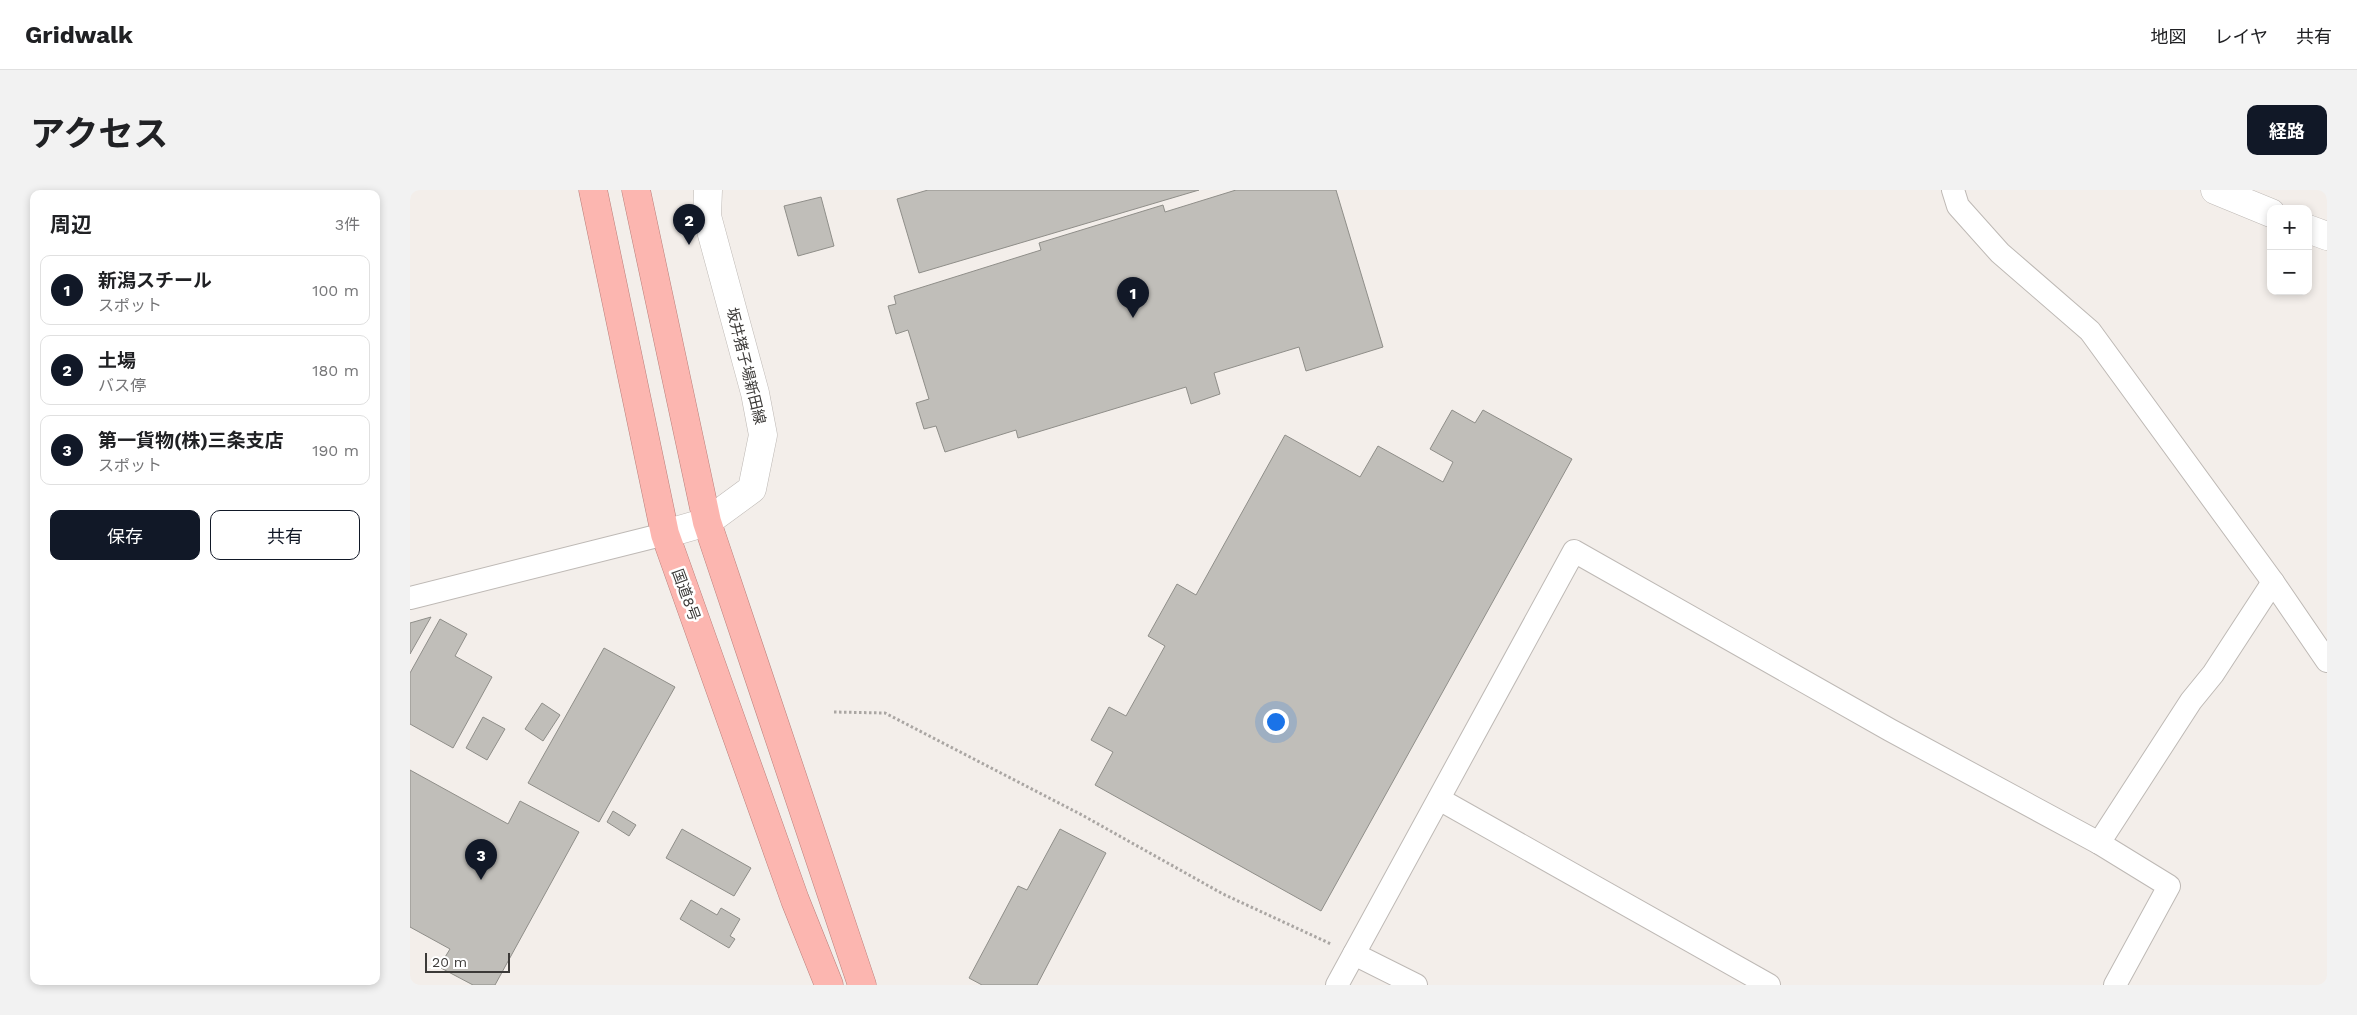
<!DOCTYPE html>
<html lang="ja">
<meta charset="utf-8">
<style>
:root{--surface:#fff;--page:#f2f2f2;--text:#202124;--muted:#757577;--line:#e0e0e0;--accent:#111827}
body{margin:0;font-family:"Work Sans","Noto Sans JP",sans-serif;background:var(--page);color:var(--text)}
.controls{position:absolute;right:15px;top:15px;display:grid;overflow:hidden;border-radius:10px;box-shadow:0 2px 8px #0003}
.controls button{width:45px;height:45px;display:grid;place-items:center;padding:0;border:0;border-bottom:1px solid var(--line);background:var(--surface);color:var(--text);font:25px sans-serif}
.scale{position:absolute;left:15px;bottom:12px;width:85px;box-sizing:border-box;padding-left:5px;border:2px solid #3c3a38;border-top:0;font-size:14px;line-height:18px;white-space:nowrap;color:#3c3a38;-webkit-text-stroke:4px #fff;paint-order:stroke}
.you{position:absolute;left:865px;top:531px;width:18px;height:18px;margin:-12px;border:4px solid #fff;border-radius:50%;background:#1a73e8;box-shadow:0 0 0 8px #1a73e833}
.badge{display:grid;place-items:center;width:32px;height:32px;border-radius:50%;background:var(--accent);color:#fff;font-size:16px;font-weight:700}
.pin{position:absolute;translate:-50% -41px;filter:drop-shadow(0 1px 2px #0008)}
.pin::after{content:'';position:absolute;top:26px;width:18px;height:15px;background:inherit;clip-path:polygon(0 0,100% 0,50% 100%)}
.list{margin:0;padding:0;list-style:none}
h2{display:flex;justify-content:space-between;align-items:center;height:65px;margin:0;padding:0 20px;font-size:21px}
h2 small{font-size:16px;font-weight:400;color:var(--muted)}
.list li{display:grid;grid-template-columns:32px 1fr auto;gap:15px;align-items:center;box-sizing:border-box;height:70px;margin:0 10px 10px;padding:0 10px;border:1px solid var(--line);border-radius:10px}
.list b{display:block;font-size:19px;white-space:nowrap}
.list p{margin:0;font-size:16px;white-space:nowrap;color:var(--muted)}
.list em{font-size:16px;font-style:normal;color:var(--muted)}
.actions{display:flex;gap:10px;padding:15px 20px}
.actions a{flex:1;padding:11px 0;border:1px solid var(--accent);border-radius:10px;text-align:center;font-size:18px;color:var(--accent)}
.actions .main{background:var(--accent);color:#fff}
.map{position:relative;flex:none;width:1917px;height:795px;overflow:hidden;border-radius:10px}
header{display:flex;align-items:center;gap:30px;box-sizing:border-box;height:70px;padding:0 25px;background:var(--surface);border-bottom:1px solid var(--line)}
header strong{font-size:24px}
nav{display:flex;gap:28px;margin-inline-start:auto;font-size:18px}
.intro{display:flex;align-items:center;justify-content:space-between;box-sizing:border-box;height:120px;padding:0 30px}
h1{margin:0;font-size:35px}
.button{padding:12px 22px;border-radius:10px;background:var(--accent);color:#fff;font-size:18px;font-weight:700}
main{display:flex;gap:30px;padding:0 30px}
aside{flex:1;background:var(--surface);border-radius:10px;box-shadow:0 2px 8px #0003}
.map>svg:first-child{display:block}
.building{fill:#c0beb9;stroke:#8f8e89}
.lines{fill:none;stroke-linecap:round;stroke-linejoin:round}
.minor-casing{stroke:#beb9b5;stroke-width:24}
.tertiary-casing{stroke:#beb9b5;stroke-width:29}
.secondary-casing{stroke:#beb9b5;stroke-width:29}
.trunk-casing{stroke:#b97f7a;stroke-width:29}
.path{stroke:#aaa6a3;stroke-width:3;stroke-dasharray:2.5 2.5;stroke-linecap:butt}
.minor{stroke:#fff;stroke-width:22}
.tertiary{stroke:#fff;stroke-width:28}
.secondary{stroke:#fff;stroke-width:28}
.trunk{stroke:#fcb6b0;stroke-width:28}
.labels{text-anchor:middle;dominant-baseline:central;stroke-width:5;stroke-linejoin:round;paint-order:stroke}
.street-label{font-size:15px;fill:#3c3a38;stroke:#fff}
</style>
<header>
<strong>Gridwalk</strong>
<nav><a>地図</a><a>レイヤ</a><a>共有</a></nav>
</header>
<div class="intro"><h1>アクセス</h1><a class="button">経路</a></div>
<main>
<aside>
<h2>周辺<small>3件</small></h2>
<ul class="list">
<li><span class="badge">1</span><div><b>新潟スチール</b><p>スポット</p></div><em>100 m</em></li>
<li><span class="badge">2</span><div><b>土場</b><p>バス停</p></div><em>180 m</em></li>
<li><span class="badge">3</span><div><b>第一貨物(株)三条支店</b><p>スポット</p></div><em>190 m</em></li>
</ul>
<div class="actions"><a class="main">保存</a><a>共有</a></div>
</aside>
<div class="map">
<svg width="1917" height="795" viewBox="0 0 1917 795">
<rect width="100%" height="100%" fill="#f3eeea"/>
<g class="building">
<polygon points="518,0 789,0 509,83 487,9"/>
<polygon points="826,0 926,0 973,157 896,181 889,157 804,183 810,204 781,214 776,197 608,248 606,240 535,262 526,236 514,239 506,213 519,209 498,140 486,144 478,116 486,114 484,106 631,60 629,53 753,15 755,22"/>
<polygon points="411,7 424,56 388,66 374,16"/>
<polygon points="1042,220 1065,233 1073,220 1162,269 911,721 685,595 703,562 681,550 699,517 716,526 755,456 738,446 767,394 786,405 875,245 950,287 968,256 1033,292 1043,272 1020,259"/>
<polygon points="21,427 0,464 0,433"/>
<polygon points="30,429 57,444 45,466 82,487 43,558 0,534 0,483"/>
<polygon points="194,458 265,497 189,632 118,593"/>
<polygon points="132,513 150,525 133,551 115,539"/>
<polygon points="73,527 95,539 77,570 56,558"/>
<polygon points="0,580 98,634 110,611 169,642 85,795 63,795 29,777 40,759 0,737"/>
<polygon points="203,621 226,635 219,646 197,632"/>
<polygon points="272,639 341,678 324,706 256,668"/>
<polygon points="650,639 696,663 627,795 572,795 559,788 608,696 617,700"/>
<polygon points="281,710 307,725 311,718 330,729 320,746 325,749 319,758 270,729"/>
</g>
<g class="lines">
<g class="minor-casing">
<g id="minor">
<polyline points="1543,0 1548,16 1590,63 1680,141 1863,392 1917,471"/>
<polyline points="0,408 255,344"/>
<polyline points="1029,609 1359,795"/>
<polyline points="1689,653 1781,511 1803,484 1863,392"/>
<polyline points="944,764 1006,795"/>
<polyline points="927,795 1164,361 1480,540 1689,653 1759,696 1705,795"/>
</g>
</g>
<g class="tertiary-casing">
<polyline id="tertiary" points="255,344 297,332"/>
</g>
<g class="secondary-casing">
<g id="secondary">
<polyline points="1805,0 1861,23"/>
<polyline points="1898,39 1917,46"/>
<polyline points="297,332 342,299 353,245 345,203 297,26 298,0"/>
</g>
</g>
<g class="trunk-casing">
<g id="trunk">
<polyline points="183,0 255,344 385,710 419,795"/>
<polyline points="226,0 297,332 452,795"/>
</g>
</g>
<polyline class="path" points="424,522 475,523 672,625 813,704 921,754"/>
<use href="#minor" class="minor"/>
<use href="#tertiary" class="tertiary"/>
<use href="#secondary" class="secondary"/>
<use href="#trunk" class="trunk"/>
</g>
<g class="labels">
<g class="street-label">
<text transform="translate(336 176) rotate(76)">坂井猪子場新田線</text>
<text transform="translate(276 405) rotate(70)">国道8号</text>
</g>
</g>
</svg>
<div class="controls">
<button>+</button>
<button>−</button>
</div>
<div class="scale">20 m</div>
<div class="you"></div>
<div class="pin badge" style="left:723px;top:128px">1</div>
<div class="pin badge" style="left:279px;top:55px">2</div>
<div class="pin badge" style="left:71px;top:690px">3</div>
</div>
</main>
